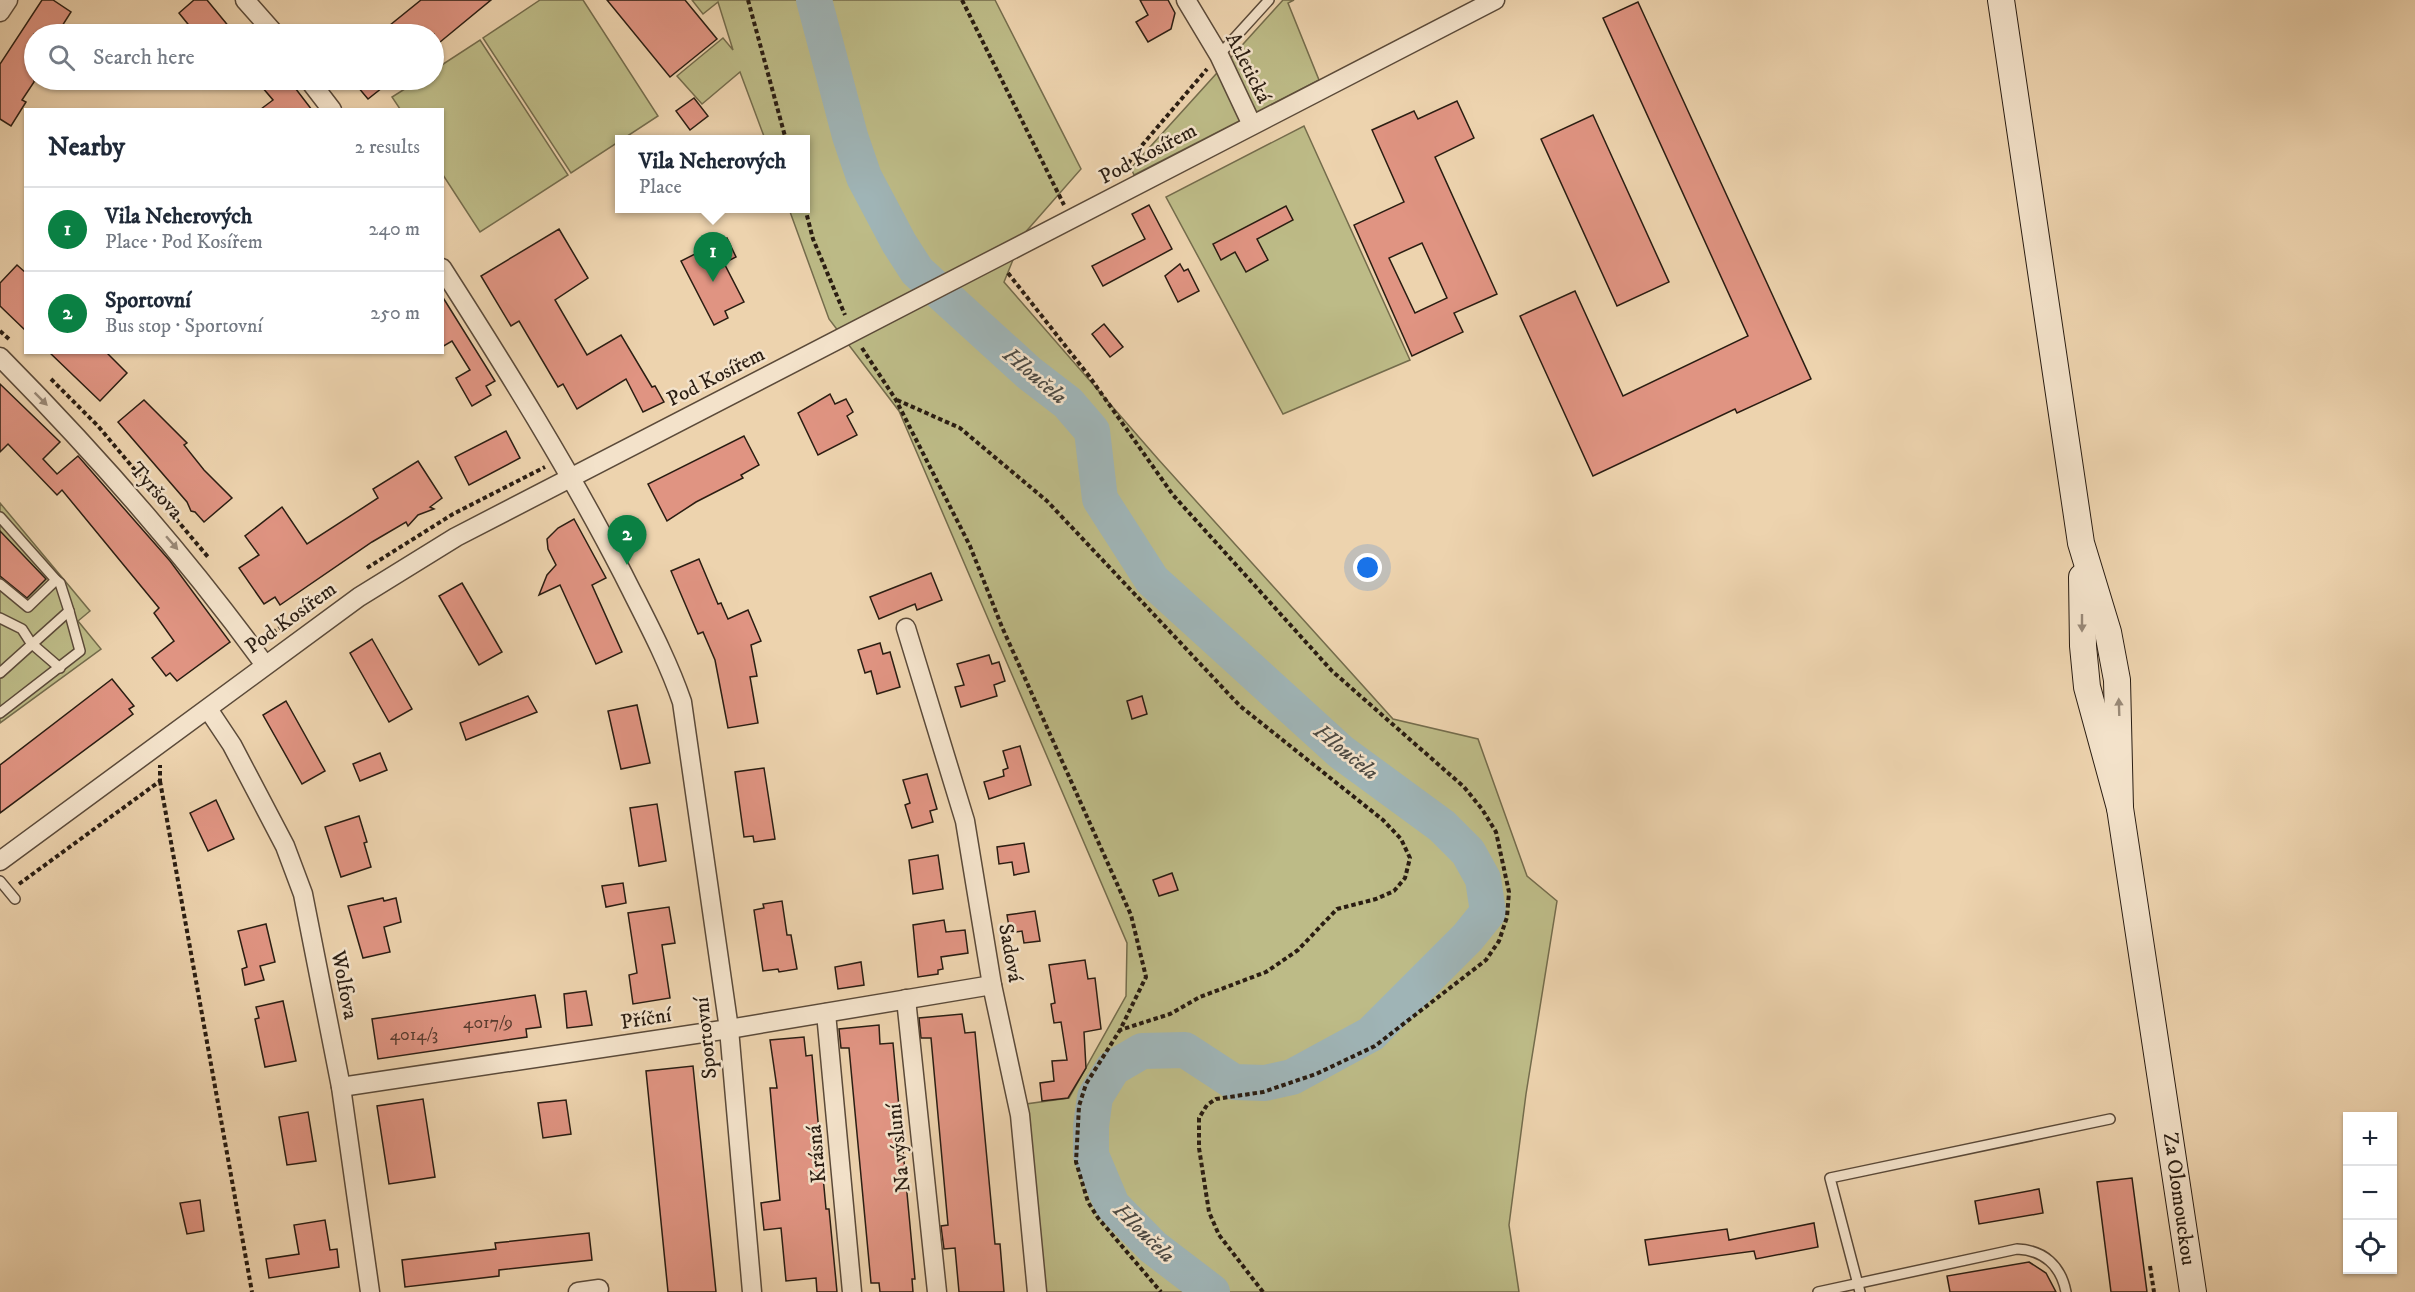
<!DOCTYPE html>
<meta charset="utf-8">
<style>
:root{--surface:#fff;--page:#f6f6f7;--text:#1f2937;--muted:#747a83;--line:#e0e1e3;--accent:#0b8043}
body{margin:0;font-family:"IM FELL DW Pica",serif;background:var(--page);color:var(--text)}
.controls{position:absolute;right:18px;bottom:18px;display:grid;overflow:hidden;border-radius:0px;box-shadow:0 2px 4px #0004}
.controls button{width:54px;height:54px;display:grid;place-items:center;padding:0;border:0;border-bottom:2px solid var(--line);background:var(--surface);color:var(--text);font:30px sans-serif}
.you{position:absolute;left:1368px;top:568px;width:21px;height:21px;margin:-15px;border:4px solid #fff;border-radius:50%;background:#1a73e8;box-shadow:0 0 0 9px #1a73e833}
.badge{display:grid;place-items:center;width:39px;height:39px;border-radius:50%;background:var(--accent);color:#fff;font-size:20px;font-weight:700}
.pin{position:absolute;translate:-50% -50px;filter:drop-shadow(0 2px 3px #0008)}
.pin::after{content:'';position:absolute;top:32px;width:21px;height:18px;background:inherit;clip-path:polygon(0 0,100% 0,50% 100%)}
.popup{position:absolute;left:615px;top:135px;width:195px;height:78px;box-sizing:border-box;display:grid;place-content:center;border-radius:0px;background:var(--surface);filter:drop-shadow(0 2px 4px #0005);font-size:20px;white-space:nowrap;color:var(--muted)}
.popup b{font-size:22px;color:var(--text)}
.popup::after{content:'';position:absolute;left:50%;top:100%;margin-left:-12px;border:12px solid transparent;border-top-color:var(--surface)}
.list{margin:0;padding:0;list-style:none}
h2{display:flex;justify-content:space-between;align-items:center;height:78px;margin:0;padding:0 24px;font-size:26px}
h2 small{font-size:20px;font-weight:400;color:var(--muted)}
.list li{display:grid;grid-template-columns:39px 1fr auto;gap:18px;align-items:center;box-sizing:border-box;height:84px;padding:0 24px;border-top:2px solid var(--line)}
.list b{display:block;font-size:22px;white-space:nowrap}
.list p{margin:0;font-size:20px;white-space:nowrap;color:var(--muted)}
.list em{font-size:20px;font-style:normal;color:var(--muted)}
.icon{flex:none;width:33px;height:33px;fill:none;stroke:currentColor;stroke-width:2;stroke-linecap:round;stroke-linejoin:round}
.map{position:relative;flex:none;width:2415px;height:1292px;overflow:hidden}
.search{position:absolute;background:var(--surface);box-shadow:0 2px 4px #0004;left:24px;top:24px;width:420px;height:66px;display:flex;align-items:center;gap:15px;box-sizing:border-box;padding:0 21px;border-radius:33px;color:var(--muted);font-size:22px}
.panel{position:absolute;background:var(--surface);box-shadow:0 2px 4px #0004;left:24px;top:108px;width:420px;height:246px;border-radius:0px}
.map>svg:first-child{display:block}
.green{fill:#bdbb87;stroke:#746c4c;stroke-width:1.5}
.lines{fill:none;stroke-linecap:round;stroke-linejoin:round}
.river{stroke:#9fb4b6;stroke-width:36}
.building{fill:#e09482;stroke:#2a1d12;stroke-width:1.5;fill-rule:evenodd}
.service-casing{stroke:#5b4a39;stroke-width:12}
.minor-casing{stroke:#5b4a39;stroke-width:21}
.secondary-casing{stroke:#2a1d12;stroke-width:28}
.path{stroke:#2a1d12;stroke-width:4;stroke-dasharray:4.5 3;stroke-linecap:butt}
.service{stroke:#f3e2ca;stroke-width:9}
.minor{stroke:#f3e2ca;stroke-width:18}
.secondary{stroke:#f3e2ca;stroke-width:26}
.oneway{fill:#998977}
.labels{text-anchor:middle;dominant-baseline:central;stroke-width:5;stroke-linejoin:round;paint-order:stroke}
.number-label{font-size:18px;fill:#583b2e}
.street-label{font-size:21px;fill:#2a1d12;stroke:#f3e2ca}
.water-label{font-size:22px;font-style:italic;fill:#4d4a43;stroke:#f3e2ca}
</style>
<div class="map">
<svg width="2415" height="1292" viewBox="0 0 2415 1292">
<rect width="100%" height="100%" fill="#edd3ae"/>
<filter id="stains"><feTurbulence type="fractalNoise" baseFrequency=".00333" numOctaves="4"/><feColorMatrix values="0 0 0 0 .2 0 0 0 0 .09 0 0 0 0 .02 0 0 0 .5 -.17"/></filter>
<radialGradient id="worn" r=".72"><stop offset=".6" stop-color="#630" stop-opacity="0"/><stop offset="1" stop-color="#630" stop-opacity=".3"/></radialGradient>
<g class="green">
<polygon points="540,0 583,0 658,116 571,173 483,38"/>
<polygon points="692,0 995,0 1081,169 1023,235 1004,282 1158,459 1393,719 1478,739 1527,876 1557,901 1526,1094 1509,1225 1519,1292 1044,1292 1026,1104 1069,1098 1126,996 1127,943 899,411 829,319 789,209 806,208 806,140 765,139 740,72 702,104 677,76 723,38 733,50 718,2 703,14"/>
<polygon points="1283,0 1294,0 1288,3 1319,80 1134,175 1131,168"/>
<polygon points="480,40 568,175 480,232 443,175 442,110 400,109 392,97 419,80 434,80 434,70"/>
<polygon points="1304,126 1410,360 1283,414 1166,197"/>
<polygon points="0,503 90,611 78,621 101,649 0,723"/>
</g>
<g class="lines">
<polyline class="river" points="814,0 850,136 864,177 899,243 917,271 1029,373 1068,403 1092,431 1100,499 1152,580 1341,752 1442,826 1468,852 1483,879 1488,912 1468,937 1371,1034 1292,1077 1265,1083 1234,1082 1185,1050 1142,1051 1113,1068 1095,1097 1091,1126 1091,1155 1112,1205 1153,1247 1212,1292"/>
</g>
<g class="building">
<polygon points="42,0 53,0 71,12 57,34 34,34 34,82 22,100 26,102 11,126 0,119 0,64"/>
<polygon points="194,0 207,0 235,34 196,34 179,13"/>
<polygon points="421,0 491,0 434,47 434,34 379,34"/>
<polygon points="607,0 685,0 717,39 670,77"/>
<polygon points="1140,0 1168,0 1175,13 1171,29 1148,42 1136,22 1148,15"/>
<polygon points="1638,2 1811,379 1737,413 1735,409 1593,476 1520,316 1575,291 1623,396 1748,336 1603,18"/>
<polygon points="256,80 289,80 312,110 261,109 273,100"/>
<polygon points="352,80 392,80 368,99"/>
<polygon points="694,98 708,116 690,130 676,111"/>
<path d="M1457,101L1474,138L1435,157L1497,294L1454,313L1463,332L1412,356L1354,225L1404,202L1372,130L1414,111L1418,119ZM1422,243L1447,298L1415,313L1389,258Z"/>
<polygon points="1593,115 1669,282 1617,306 1541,139"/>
<polygon points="1149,205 1172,249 1103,286 1092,266 1145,239 1132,214"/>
<polygon points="1286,206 1293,220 1257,239 1268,260 1246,272 1235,252 1221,260 1213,244"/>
<polygon points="559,229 588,278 555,300 587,355 621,335 652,387 655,386 664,402 643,412 626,379 577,409 563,384 558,387 519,321 511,326 481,276"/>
<polygon points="727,238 736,257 724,263 744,302 725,311 728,318 714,325 681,261"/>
<polygon points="1180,264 1184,271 1188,269 1199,291 1178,302 1165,276"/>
<polygon points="17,265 26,273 26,331 0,306 0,283"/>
<polygon points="442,296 495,381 486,386 491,395 472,406 456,378 470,370 452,341 442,347"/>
<polygon points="1104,324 1123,347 1110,357 1092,334"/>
<polygon points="49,352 106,352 127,373 100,401"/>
<polygon points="0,384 60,442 43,459 57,474 78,456 170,561 230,642 177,681 170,673 166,676 152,658 174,641 154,613 159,608 62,490 57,495 8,444 0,452"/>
<polygon points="830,394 835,404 846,399 853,412 847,416 857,435 818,455 798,413"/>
<polygon points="144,400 187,443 184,445 204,470 232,498 204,522 195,512 191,511 187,502 118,422"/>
<polygon points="506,431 520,458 469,485 455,457"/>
<polygon points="744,436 759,465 741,475 743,478 696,502 667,521 648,484"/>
<polygon points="418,461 442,498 430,507 434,509 418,515 408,526 406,522 372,542 280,605 275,597 264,604 239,568 259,555 245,536 282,507 307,544 378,498 373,489"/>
<polygon points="574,519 606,578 592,585 622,652 596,664 560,585 539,595 547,575 556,565 548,549 547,539 558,528"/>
<polygon points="0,531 46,579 27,598 0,576"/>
<polygon points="699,559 718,604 721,603 728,619 748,610 761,641 751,645 757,676 750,677 758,723 728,728 715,660 703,632 698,634 671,571"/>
<polygon points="931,573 942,600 917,610 915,604 879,619 870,597"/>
<polygon points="462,583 502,652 479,665 439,596"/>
<polygon points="372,639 412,709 389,722 350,653"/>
<polygon points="880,643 883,654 890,652 900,687 877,694 871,671 865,673 858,650"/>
<polygon points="989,655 992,664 999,662 1005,681 994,685 997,696 961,707 955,687 964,685 957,664"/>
<polygon points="112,679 134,706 129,709 133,714 0,813 0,765"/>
<polygon points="528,696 537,712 466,740 460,723"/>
<polygon points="1142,696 1147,714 1132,719 1127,701"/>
<polygon points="286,701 325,771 302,784 263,715"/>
<polygon points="637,705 650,763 621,769 608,711"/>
<polygon points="1020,746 1031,785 989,799 984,782 1004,776 1003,770 1008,768 1003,751"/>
<polygon points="380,753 387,770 360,781 353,764"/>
<polygon points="764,768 775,839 754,842 753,836 744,837 735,772"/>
<polygon points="927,774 937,809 930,811 933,822 912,828 905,805 910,803 903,780"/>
<polygon points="216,800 234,839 208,851 190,813"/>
<polygon points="657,804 666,861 639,866 630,808"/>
<polygon points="359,816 367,842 364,843 371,867 341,877 325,827"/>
<polygon points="1024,843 1029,872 1014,875 1012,862 999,864 997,847"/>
<polygon points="938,855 943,889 913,894 909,860"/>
<polygon points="1172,873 1178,890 1159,896 1153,880"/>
<polygon points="623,883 626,903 606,907 602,886"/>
<polygon points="383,898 384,901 396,898 401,922 384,927 390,952 363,958 348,906"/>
<polygon points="782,901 787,935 791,935 797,969 779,972 778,969 763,971 754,910 764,908 763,904"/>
<polygon points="669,907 675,943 662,945 670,998 633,1004 629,975 637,973 628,913"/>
<polygon points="1035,911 1040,941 1024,943 1022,931 1010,933 1007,915"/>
<polygon points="944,920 946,932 965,930 968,953 941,957 943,969 938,970 938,974 918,977 913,925"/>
<polygon points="266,924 275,962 260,966 264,980 245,985 242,969 247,967 238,931"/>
<polygon points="1085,960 1088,979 1095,978 1101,1029 1084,1032 1086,1068 1068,1098 1042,1101 1040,1083 1054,1081 1052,1061 1067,1060 1061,1022 1054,1023 1051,1004 1055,1003 1049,965"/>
<polygon points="861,962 864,985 838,989 835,967"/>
<polygon points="586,991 592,1025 567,1028 564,994"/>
<polygon points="535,995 541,1027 526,1029 527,1037 378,1059 372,1019"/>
<polygon points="283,1001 296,1061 265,1067 255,1019 259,1018 256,1007"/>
<polygon points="962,1014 965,1033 975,1032 995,1244 1000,1244 1004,1292 959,1292 955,1248 944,1249 941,1226 948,1225 931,1038 921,1038 919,1018"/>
<polygon points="879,1025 880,1044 893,1043 915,1279 912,1279 913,1292 880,1292 879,1283 871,1283 849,1048 841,1048 839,1029"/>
<polygon points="804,1037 806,1056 812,1055 826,1209 829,1209 837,1292 817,1292 816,1278 786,1281 781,1228 764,1230 761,1203 780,1200 770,1088 777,1088 770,1040"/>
<polygon points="693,1066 716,1292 668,1292 646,1071"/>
<polygon points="423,1099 435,1177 389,1184 377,1106"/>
<polygon points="566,1100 571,1134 543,1138 538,1103"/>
<polygon points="308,1112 316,1161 287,1165 279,1117"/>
<polygon points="2132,1178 2147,1292 2111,1292 2097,1182"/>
<polygon points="2039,1189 2043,1213 1979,1224 1975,1201"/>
<polygon points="200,1200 204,1231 187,1234 180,1203"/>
<polygon points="325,1220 330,1250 337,1249 339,1267 269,1278 266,1259 299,1254 294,1225"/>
<polygon points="1814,1223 1818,1247 1756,1259 1754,1251 1649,1265 1645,1240 1727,1229 1729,1240"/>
<polygon points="589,1233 592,1260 499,1270 499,1276 405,1287 402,1260 496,1249 495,1243"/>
<polygon points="2029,1262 2046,1273 2056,1292 1950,1292 1947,1276"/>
</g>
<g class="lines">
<g class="service-casing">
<g id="service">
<polyline points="1219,55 1269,0"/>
<polyline points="0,517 56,580"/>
<polyline points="0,584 28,607 56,580 60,583 69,611"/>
<polyline points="0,618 22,629 31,643 60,668"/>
<polyline points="0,673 69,611 80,651 0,713"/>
<polyline points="0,881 15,899"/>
<path d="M1818,1292L2017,1249C2044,1250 2061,1266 2066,1292"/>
<polyline points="1860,1292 1830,1178 2110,1119"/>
</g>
</g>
<g class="minor-casing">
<g id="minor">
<polyline points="245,0 275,34"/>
<polyline points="1186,0 1219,55 1252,125"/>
<polyline points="0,12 8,0"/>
<polyline points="309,80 332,110"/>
<path d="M442,268C506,368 569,469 623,574C644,616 667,658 682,702L729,1029L752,1292"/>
<path d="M0,357C96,454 185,555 265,665"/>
<polyline points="906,628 965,821 992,985 1020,1115 1037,1292"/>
<polyline points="208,709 232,745 285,846 303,894 341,1087 370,1292"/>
<polyline points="0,861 359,597 456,537 1495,0"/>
<polyline points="906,999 937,1292"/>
<polyline points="826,1013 852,1292"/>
<polyline points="341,1087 729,1029 992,985"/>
<polyline points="578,1292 599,1289"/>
</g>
</g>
<g class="secondary-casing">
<g id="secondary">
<polyline points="2001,0 2081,543 2108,632 2117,680 2120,808"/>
<polyline points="2082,577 2083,646 2087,687 2120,808 2193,1292"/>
</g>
</g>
<g class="path">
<polyline points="748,0 786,140"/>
<polyline points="962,0 1064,205"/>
<polyline points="1125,170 1132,157 1207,69"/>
<polyline points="805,208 813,239 845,315"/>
<polyline points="1008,273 1089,376 1173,495 1332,671 1464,787 1482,809 1496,832 1509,892 1507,917 1499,941 1486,960 1375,1046 1316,1074 1263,1092 1216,1099 1207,1105 1199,1118 1199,1148 1209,1212 1219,1235 1263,1292"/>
<polyline points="0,331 10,340"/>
<polyline points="862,348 896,400 970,546 1002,627 1131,915 1146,977 1120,1030 1086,1084 1079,1106 1076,1162 1088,1202 1098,1218 1161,1292"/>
<polyline points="51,379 98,426 208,557"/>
<polyline points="897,400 960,428 1047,501 1240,706 1383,820 1401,839 1410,858 1405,878 1394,891 1376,899 1337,909 1298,950 1266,972 1200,997 1170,1014 1120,1030"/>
<polyline points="367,568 453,514 545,467"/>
<polyline points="265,633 272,633 328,594"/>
<polyline points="160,781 252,1292"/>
<polyline points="19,884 160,781 160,765"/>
<polyline points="2150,1266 2154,1292"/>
</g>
<use href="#service" class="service"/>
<use href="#minor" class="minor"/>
<use href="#secondary" class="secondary"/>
</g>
<defs><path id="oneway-solid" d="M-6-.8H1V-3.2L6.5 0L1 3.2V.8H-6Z" transform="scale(1.5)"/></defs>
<g class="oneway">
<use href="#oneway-solid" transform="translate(41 399) rotate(45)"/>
<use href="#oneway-solid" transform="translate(172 543) rotate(49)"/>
<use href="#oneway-solid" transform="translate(2082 623) rotate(90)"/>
<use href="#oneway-solid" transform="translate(2119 707) rotate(-92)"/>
</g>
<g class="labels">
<g class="number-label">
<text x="488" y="1023">4017/9</text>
<text x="414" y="1035">4014/3</text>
</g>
<g class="street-label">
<text transform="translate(1248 68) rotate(63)">Atletická</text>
<text transform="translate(1148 154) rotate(-28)">Pod Kosířem</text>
<text transform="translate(716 377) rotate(-27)">Pod Kosířem</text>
<text transform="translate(156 491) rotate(48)">Tyršova</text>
<text transform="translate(291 618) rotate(-36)">Pod Kosířem</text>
<text transform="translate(1010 953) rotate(80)">Sadová</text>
<text transform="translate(344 985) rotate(79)">Wolfova</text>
<text transform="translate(646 1019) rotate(-9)">Příční</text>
<text transform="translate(706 1038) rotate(-96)">Sportovní</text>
<text transform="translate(899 1148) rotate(-96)">Na výsluní</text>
<text transform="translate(817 1154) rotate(-95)">Krásná</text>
<text transform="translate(2179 1199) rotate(82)">Za Olomouckou</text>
</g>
<g class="water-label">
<text transform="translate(1035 376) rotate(40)">Hloučela</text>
<text transform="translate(1346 752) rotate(39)">Hloučela</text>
<text transform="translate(1144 1233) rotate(44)">Hloučela</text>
</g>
</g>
<rect width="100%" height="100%" filter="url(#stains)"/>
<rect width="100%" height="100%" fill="url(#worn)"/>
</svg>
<div class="controls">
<button>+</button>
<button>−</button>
<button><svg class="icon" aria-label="locate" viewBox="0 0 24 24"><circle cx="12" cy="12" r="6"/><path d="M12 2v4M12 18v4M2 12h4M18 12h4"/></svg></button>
</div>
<div class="you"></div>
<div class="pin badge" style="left:713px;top:282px">1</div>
<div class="popup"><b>Vila Neherových</b>Place</div>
<div class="pin badge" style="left:627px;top:565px">2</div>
<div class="search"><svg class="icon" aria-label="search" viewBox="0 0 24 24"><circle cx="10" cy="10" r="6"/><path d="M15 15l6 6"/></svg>Search here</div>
<section class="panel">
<h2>Nearby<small>2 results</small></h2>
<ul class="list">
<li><span class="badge">1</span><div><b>Vila Neherových</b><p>Place · Pod Kosířem</p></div><em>240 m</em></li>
<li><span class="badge">2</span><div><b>Sportovní</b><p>Bus stop · Sportovní</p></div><em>250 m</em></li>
</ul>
</section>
</div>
